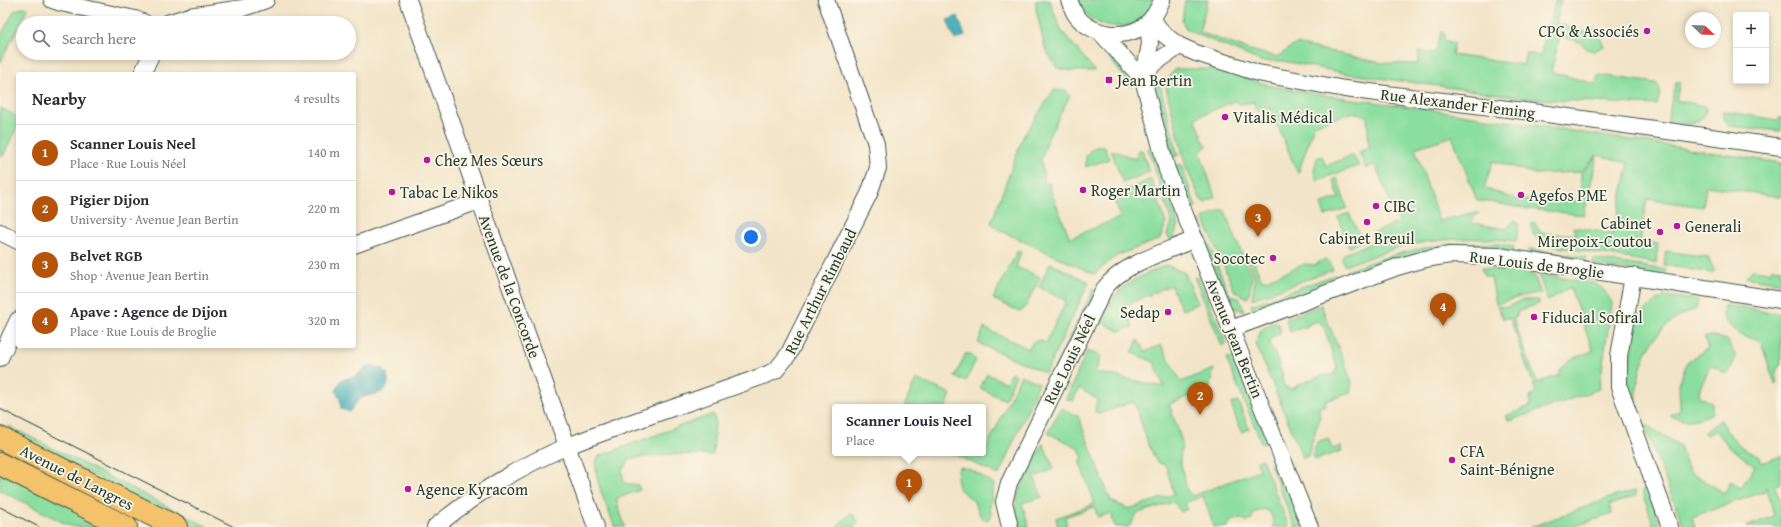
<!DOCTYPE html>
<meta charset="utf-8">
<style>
:root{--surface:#fff;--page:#f2f2f3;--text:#2b2b33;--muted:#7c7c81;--line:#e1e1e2;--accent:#b45309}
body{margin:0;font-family:"Gentium Book Plus",serif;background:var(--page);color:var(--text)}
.controls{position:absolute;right:12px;top:12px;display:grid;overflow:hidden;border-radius:4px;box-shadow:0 2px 6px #0003}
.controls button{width:36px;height:36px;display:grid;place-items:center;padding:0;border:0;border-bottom:1px solid var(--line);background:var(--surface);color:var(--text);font:20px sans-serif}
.compass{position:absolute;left:1685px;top:12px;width:36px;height:36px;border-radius:50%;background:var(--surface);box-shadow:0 2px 6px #0003;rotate:113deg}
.you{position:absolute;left:751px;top:237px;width:14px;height:14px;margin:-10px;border:3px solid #fff;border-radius:50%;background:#1a73e8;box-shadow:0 0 0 6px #1a73e833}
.badge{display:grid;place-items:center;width:26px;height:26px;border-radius:50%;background:var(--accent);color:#fff;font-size:13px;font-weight:700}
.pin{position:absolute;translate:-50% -33px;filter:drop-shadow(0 1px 2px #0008)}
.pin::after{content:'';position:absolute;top:21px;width:14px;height:12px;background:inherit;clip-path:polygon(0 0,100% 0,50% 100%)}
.popup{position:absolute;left:832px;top:404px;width:154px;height:52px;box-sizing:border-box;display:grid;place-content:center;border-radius:4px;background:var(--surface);filter:drop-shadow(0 1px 3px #0005);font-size:13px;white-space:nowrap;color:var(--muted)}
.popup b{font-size:15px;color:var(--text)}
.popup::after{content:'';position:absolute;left:50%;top:100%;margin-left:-8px;border:8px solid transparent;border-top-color:var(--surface)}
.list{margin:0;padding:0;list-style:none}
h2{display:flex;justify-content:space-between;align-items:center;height:52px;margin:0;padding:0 16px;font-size:17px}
h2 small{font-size:13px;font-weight:400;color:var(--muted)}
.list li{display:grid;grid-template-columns:26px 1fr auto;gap:12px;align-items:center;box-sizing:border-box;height:56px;padding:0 16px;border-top:1px solid var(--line)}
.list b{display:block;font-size:15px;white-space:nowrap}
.list p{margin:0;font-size:13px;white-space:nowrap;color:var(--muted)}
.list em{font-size:13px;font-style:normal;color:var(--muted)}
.icon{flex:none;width:22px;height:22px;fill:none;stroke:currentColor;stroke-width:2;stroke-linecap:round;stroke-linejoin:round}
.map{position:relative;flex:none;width:1781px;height:527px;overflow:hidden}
.search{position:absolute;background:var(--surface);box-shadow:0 2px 6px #0003;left:16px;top:16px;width:340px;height:44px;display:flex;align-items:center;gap:10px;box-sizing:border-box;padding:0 14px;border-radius:22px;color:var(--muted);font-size:15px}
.panel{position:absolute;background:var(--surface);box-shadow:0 2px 6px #0003;left:16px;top:72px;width:340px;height:276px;border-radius:4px}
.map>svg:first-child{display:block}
.green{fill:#8bdea0;stroke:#558e6a}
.water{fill:#3aaab7;stroke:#2c7476}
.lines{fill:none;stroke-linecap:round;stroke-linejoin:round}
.minor-casing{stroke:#3f564a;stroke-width:18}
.primary-casing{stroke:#3f564a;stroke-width:24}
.minor{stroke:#fff;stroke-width:16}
.primary{stroke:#f3c26a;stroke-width:22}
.tram{stroke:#1f3d34;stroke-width:1}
.poi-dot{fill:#b5179e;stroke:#fcf5e5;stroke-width:1.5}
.labels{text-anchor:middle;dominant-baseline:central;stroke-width:3.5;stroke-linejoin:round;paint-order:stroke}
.poi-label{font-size:16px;fill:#1f3d34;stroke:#fcf5e5;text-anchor:start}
.street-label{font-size:16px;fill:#1f3d34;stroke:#fcf5e5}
</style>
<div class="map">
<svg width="1781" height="527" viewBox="0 0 1781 527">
<rect width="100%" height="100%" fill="#fcf5e5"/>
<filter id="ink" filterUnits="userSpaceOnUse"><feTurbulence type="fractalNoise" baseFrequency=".025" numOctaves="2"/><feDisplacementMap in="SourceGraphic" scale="8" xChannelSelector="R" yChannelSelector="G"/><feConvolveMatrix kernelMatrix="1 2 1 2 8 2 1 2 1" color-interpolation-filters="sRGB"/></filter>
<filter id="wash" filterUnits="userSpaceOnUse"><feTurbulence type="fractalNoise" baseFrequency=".012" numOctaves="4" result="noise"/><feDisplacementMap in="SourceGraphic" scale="16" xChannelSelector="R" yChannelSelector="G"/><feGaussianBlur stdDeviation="0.9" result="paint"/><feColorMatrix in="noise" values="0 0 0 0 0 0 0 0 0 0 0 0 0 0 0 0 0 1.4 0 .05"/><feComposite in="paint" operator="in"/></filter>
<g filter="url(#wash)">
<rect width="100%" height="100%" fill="#f2e4c8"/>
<g class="green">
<polygon points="1036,0 1049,0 1061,30 1095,71 1073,71 1057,68 1045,48 1036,9"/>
<path d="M1078,0H1156C1151,6 1147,16 1141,20C1134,25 1127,26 1118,26C1096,26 1087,19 1078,0Z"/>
<path d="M1185,0H1208L1199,32L1246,49L1277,57L1296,44L1382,63L1418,64L1419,51L1428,53L1436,52L1441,31L1445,34L1444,40L1454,43L1452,55L1523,65L1526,53L1540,56L1556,0H1561L1556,23L1588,33L1595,29L1604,46L1594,51L1587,49L1580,42L1560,36L1551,72L1596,84L1598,75L1656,83C1663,90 1659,96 1657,105L1535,99L1349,74L1283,61H1260L1187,30L1182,21Z"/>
<polygon points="24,7 28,8 0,63 0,37 14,11"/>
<polygon points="1102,48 1108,49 1136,82 1131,87"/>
<path d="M1175,69H1219L1271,86L1316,94L1454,113L1781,163V197L1706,186L1703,207L1647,199L1640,241L1658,244L1656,263L1542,244L1533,234L1531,224L1534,222L1541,233L1576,235L1573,227L1613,234L1629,163L1597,155L1580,172L1535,174L1493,161L1484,188L1518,200H1535V202L1581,201V173L1597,156L1584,215L1529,209L1477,200L1452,136L1415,148L1439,221L1472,213H1479L1472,220V223L1506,229L1515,220L1519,224L1516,241C1477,237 1439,238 1400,247C1381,252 1363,261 1344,265L1342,259L1344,254L1374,242L1371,234L1397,223L1398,220L1376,167L1373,165L1366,169L1359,152L1369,148L1367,116L1353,112L1314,125L1298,174L1270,108L1258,112L1253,102L1240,104L1235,101L1197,117L1196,120L1202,135L1201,137L1207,146L1200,152L1215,197L1205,203L1201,200L1187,170L1165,84Z"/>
<path d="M1676,82L1680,83L1676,100L1704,106L1706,109C1703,127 1682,125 1668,123V117Z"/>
<polygon points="1160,85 1178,156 1173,157 1155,86"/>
<polygon points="1054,90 1066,91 1070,95 1048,138 1041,161 1045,184 1050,183 1049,187 1070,238 1121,217 1112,196 1151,179 1166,223 1160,239 1118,255 1094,274 999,230 991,223 1023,137"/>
<polygon points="0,108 18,117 18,125 3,156 0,154"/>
<polygon points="1723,111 1777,120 1781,117 1781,131 1727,126 1723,118"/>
<path d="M1100,146L1105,148L1109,159L1086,167C1084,156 1088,149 1100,146Z"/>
<polygon points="1148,148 1155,148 1177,220 1177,230 1171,242 1167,234 1172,223"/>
<polygon points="1111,150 1136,159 1138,150 1142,150 1149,172 1123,183"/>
<polygon points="1353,155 1359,166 1317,180 1314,171 1317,158 1322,156 1326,166"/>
<polygon points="1181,164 1196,207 1189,209 1175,166"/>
<polygon points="1337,178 1347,208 1325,216 1321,205 1328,201 1339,198 1333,180"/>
<polygon points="1224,209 1252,279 1248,298 1235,292 1203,218"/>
<polygon points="1349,213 1362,241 1349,247 1338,217"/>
<polygon points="1200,221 1229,295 1240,299 1244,311 1234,308 1228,302 1196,223"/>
<path d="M1460,243L1498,244L1514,247L1512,253L1405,258L1368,269L1349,277L1346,271C1384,256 1420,247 1460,243Z"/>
<polygon points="1529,249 1586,257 1585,263 1528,255"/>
<polygon points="1018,250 1021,252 1016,267 1040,277 1025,308 1020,312 993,299"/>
<path d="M1666,251L1708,257C1709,263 1715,267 1714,272L1711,273L1664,265Z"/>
<polygon points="1325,259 1330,262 1333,270 1252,299 1255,279 1249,262 1253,260 1262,280 1266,280 1305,264 1314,265"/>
<polygon points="1594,259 1666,270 1665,276 1593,265"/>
<polygon points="1050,263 1089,282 1046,373 978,343 984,328 1029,349 1032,343 1039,340 1046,343 1066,301 1039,287"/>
<path d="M1166,265L1185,273L1198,303L1182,310L1171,285L1124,306L1133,327L1119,331L1102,322C1111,287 1136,279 1166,265Z"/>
<polygon points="1481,268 1524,272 1534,275 1541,294 1526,295 1496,304 1491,277 1484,276"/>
<polygon points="1772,268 1781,269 1781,283 1746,277 1752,270 1771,272"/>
<path d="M1538,274L1593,283C1603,287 1607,294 1612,303L1599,389L1509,421L1506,416L1530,406V397L1536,392L1510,318L1503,319L1497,306L1507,307L1522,300H1538L1540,303L1517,312V317L1513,318L1537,383L1559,375L1558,373L1569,360L1593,351L1570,287L1548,301Z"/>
<polygon points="1335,275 1337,281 1253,311 1251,305"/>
<polygon points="1198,276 1226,343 1222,346 1194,277"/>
<polygon points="1094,288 1096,291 1054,377 1051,376"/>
<path d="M1665,296L1698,300L1696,309C1689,312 1680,315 1674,320C1647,338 1635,373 1637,404L1635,403L1628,379L1638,315Z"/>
<polygon points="1321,305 1352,382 1350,393 1325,401 1326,405 1318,408 1321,417 1316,428 1308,456 1303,458 1256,344 1261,330 1274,322 1277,323 1281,330 1279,334 1273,336 1269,343 1272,349 1274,351 1283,376 1282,379 1284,386 1291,389 1298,386 1299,384 1324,375 1328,376 1334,374 1337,368 1323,324 1316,321 1309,324 1308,326 1290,332 1286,319"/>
<path d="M1724,305L1781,314V365C1775,370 1774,376 1778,383L1775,384L1761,342C1756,339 1751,339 1746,337C1736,333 1727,325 1723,316Z"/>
<path d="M1713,336L1727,340C1738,359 1738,356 1727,374L1712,366L1709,368L1699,391L1700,397L1712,403V414C1697,419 1685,424 1670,415L1680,410L1679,383L1688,361L1708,348L1704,337Z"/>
<polygon points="1138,340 1145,352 1161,345 1181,382 1214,369 1209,389 1169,404 1182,442 1180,461 1187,490 1193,496 1259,470 1257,461 1262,459 1289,527 1272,527 1274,523 1270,512 1264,509 1254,513 1251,520 1247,521 1241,518 1231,521 1227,527 1214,527 1203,496 1185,503 1187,509 1181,512 1174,502 1138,513 1129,527 1115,527 1111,513 1098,517 1094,507 1065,517 1067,527 1058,527 1056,518 1092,505 1094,501 1079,461 1083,459 1079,448 1048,433 1061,408 1078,416 1111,501 1129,509 1174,494 1166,466 1156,461 1150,447 1148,445 1148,443 1135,404 1132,402 1100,414 1095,412 1097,399 1079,388 1073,401 1066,399 1087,351 1101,356 1095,372 1164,387 1154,362 1132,353"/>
<polygon points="966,353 971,355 976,360 966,381 955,377"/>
<polygon points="1233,357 1268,442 1262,444 1226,358"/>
<polygon points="1011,372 1016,375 1005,400 980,388 987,374 1006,383"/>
<polygon points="1021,375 1039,383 999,475 951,453 983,453 983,449 987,447"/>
<polygon points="916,379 951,394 946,407 904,407"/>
<polygon points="1238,401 1249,429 1241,432 1231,404"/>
<path d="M713,414L715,421L713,455L672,454L632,458L622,470L624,483L638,485L640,490L616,499L625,527H615C609,511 588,469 599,456Z"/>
<path d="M1721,420C1729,437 1742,451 1760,457L1762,463L1781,456V484L1774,485L1781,502V527H1746L1774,516L1767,487L1765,491L1692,517L1695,527H1684L1645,428L1647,425L1680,446L1689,471L1724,493L1731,482L1741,488L1755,466L1729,447L1716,430L1707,435L1703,433Z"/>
<polygon points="9,426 208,527 196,527 7,431"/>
<polygon points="1328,438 1332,449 1341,446 1342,451 1314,460 1313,455 1317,442"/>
<polygon points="1043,443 1054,469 1034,477 1042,497 1022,503 1029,527 1020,527 1016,510 1017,496"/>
<polygon points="1275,462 1278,466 1304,527 1295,527 1270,464"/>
<path d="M959,467C975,469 981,477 994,484L990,506L991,516L987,520L982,519L973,500L959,489L957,477Z"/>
<polygon points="0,472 109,527 72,527 0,490"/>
<polygon points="1648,488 1660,527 1654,527 1642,490"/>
<polygon points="1635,491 1636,496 1609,505 1612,514 1572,527 1531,527 1615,496"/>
<polygon points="851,512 858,521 855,527 837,527"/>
</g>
<g class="water">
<polygon points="958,16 965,36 955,40 947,20"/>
<path d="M372,365L383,369L387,373C393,399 373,391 360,399C355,403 353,407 350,412L341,409L340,399L336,391L341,380L356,376L364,368Z"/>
</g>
</g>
<g filter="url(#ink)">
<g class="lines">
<g class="minor-casing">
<g id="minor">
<polyline points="52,0 61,3 135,19 145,23"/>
<polyline points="408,0 596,527"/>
<path d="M1069,0C1071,4 1072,8 1074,12C1087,35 1124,41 1145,25C1154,18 1158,10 1162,0"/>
<polyline points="1152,18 1162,33 1178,45 1196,53 1258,73 1345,89 1540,113 1781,147"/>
<polyline points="1148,22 1150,44 1143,79 1167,170 1310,527"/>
<polyline points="167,23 189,16 243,8 266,0"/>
<polyline points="1100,32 1143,79"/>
<polyline points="142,74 152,53"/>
<polyline points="1145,76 1153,64 1174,50 1178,45"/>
<polyline points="0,232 18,241"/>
<polyline points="354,245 479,201"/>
<polyline points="1633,276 1619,356 1619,387 1670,527"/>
<polyline points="1231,329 1397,267 1425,259 1450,255 1499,256 1781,300"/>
<polyline points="0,358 18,320"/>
<path d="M435,527C475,494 520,466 568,446C633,420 702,399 768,374L776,370L788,355L869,194L878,168L876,144L826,0"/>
<path d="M1010,527L1004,502L1009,483L1104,289C1123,263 1166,252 1195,239"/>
</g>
</g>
<g class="primary-casing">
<g id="primary">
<polyline points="0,438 176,527"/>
<polyline points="0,464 126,527"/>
</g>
</g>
<use href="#minor" class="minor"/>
<use href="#primary" class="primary"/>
<g class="tram">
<polyline points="0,409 234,527"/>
<polyline points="0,507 39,527"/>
</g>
</g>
</g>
<g class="poi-dot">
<circle cx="1647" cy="31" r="4"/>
<rect x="1105" y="76" width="8" height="8" rx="2"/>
<circle cx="1225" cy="117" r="4"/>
<circle cx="427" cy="160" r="4"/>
<circle cx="1083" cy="190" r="4"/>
<circle cx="392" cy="192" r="4"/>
<circle cx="1521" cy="195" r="4"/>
<circle cx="1376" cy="206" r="4"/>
<circle cx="1367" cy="222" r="4"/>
<circle cx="1677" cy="226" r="4"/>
<circle cx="1660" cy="232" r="4"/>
<circle cx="1273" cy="258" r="4"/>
<circle cx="1168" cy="312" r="4"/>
<circle cx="1534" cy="317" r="4"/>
<circle cx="1452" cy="460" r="4"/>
<circle cx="408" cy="489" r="4"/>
</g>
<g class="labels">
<g class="poi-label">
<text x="1639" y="31" text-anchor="end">CPG &amp; Associés</text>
<text x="1117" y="80">Jean Bertin</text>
<text x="1233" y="117">Vitalis Médical</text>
<text x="435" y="160">Chez Mes Sœurs</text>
<text x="1091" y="190">Roger Martin</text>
<text x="400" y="192">Tabac Le Nikos</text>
<text x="1529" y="195">Agefos PME</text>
<text x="1384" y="206">CIBC</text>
<text x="1652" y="223" text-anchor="end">Cabinet<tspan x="1652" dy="18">Mirepoix-Coutou</tspan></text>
<text x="1685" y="226">Generali</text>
<text x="1367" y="238" text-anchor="middle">Cabinet Breuil</text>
<text x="1265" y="258" text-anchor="end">Socotec</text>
<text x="1160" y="312" text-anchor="end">Sedap</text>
<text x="1542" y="317">Fiducial Sofiral</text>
<text x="1460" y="451">CFA<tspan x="1460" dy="18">Saint-Bénigne</tspan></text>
<text x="416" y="489">Agence Kyracom</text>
</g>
<g class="street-label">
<text transform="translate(1458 103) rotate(7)">Rue Alexander Fleming</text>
<text transform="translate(1537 264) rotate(7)">Rue Louis de Broglie</text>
<text transform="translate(510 286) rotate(70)">Avenue de la Concorde</text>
<text transform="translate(820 291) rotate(-63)">Rue Arthur Rimbaud</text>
<text transform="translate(1235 338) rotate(68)">Avenue Jean Bertin</text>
<text transform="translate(1069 359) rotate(-64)">Rue Louis Néel</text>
<text transform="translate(77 477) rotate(27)">Avenue de Langres</text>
</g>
</g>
</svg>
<div class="controls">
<button>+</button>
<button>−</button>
</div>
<svg class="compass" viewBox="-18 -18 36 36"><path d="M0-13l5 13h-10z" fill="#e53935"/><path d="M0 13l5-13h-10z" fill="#7c7c81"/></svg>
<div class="you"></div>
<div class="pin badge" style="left:909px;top:502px">1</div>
<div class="popup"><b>Scanner Louis Neel</b>Place</div>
<div class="pin badge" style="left:1200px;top:415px">2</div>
<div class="pin badge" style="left:1258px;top:237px">3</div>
<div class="pin badge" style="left:1443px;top:326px">4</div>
<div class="search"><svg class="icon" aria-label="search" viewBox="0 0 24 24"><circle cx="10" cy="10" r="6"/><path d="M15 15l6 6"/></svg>Search here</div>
<section class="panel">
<h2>Nearby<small>4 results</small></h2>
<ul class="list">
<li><span class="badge">1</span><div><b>Scanner Louis Neel</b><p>Place · Rue Louis Néel</p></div><em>140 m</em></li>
<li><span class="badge">2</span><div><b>Pigier Dijon</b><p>University · Avenue Jean Bertin</p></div><em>220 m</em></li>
<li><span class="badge">3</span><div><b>Belvet RGB</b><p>Shop · Avenue Jean Bertin</p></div><em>230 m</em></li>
<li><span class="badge">4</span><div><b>Apave : Agence de Dijon</b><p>Place · Rue Louis de Broglie</p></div><em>320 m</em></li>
</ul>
</section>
</div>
